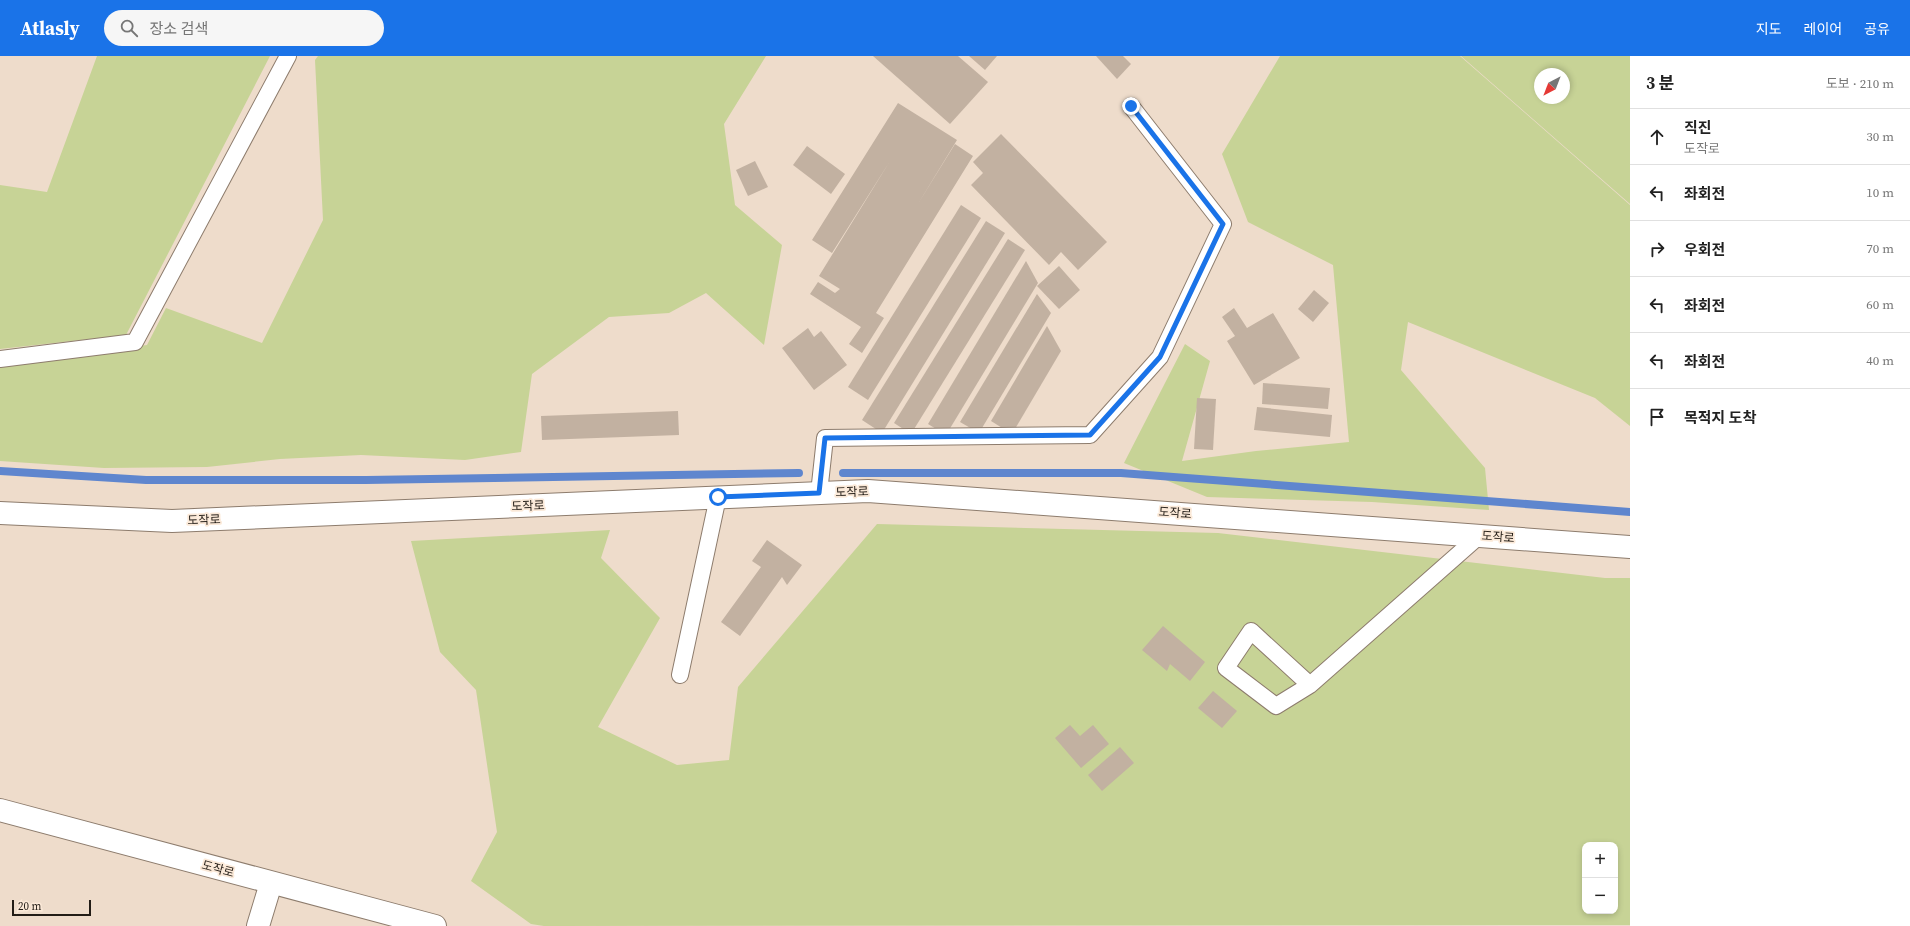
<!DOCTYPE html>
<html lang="ko">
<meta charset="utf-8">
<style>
:root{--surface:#fff;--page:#f6f6f6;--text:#222;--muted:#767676;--line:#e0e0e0;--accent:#1a73e8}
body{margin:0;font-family:"Source Serif 4","Noto Sans KR",serif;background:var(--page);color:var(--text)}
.controls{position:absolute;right:12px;bottom:12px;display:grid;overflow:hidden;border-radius:8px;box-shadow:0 2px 6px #0003}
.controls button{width:36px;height:36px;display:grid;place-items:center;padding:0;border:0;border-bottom:1px solid var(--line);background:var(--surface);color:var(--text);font:20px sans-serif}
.compass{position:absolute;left:1534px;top:12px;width:36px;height:36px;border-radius:50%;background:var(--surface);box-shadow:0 2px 6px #0003;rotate:222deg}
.scale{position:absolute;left:12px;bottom:10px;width:79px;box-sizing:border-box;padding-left:4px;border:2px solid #221c16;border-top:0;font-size:11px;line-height:14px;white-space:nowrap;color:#221c16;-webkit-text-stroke:3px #fbe9d8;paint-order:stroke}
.stop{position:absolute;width:12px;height:12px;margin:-9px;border:3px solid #1a73e8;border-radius:50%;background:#fff}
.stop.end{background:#1a73e8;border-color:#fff;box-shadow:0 1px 4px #0008}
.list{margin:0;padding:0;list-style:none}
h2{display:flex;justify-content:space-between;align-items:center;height:52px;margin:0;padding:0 16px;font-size:17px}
h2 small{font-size:13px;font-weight:400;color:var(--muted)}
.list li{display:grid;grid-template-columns:26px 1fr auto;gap:12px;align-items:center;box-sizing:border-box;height:56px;padding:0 16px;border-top:1px solid var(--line)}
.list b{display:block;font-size:15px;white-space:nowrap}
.list p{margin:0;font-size:13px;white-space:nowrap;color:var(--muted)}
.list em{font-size:13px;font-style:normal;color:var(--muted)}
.icon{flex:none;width:22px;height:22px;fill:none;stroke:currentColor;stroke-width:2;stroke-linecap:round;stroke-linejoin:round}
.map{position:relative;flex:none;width:1630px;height:870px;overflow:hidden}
header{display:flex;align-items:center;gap:24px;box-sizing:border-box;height:56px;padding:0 20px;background:var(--accent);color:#fff}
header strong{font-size:19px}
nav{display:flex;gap:22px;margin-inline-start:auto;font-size:14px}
.search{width:280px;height:36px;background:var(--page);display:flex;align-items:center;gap:10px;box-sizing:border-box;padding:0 14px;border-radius:22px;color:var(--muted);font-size:15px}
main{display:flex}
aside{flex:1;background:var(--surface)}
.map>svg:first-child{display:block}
.green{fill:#c7d396;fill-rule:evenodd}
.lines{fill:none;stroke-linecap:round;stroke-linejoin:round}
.stream{stroke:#5f86ce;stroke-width:8}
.building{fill:#c2b1a1}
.service-casing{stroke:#8d7c6d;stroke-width:18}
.minor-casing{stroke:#8d7c6d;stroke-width:24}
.tertiary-casing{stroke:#8d7c6d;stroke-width:24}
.service{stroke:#fff;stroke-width:16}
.minor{stroke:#fff;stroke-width:22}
.tertiary{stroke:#fff;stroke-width:22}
.route{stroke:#1a73e8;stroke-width:5}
.labels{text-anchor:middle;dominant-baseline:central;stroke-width:3.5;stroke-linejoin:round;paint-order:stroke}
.street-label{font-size:12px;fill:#221c16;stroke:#fbe9d8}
</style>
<header>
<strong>Atlasly</strong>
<div class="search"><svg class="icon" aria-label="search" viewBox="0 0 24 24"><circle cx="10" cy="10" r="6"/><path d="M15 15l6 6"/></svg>장소 검색</div>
<nav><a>지도</a><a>레이어</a><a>공유</a></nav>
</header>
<main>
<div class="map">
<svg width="1630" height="870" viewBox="0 0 1630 870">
<rect width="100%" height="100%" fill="#eedccb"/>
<g class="green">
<polygon points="97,0 270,0 126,279 0,293 0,129 47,136"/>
<polygon points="318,0 766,0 724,68 735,149 782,189 764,289 706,237 669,257 609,261 532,318 521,396 465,404 361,399 280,403 207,411 104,412 0,405 0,310 147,289 166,252 262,287 323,164 315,4"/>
<polygon points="1280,0 1460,0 1630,149 1630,370 1595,342 1408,266 1401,314 1485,412 1489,454 1372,446 1207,441 1124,407 1185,288 1210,305 1182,405 1256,395 1349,386 1333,209 1248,166 1222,98"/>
<path d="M1461,0H1630V148ZM1540,18H1564V42H1540Z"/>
<path d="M877,468L1218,477L1605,522H1630V869L544,870L531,868L471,825L497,776L476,634L440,596L411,485L610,474L601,502L660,562L598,671L677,709L729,704L738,631ZM1585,789H1615V855H1585Z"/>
</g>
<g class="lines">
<g class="stream">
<polyline points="0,415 146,424 366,424 799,417"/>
<polyline points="843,417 1121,417 1630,456"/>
</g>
</g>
<g class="building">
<polygon points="873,0 958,0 988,26 950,68"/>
<polygon points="969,0 997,0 985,14"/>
<polygon points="1096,0 1123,0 1131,8 1117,23"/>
<polygon points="898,47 957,84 916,151 955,88 973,100 876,257 884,262 862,297 849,288 861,271 810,238 818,226 835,237 840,233 819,220 890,105 832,197 812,184"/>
<polygon points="1001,78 1107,186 1078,214 1061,196 1049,209 971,129 983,117 973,106"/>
<polygon points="807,90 845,118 831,138 793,109"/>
<polygon points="755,105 768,131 748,140 736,114"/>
<polygon points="961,149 981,162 868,344 848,331"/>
<polygon points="986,165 1005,177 882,377 862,364"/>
<polygon points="1008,183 1025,194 911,378 894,367"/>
<polygon points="1026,205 1038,227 946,379 928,368"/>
<polygon points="1059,210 1080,234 1059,253 1037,230"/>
<polygon points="1314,234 1329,247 1313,266 1298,253"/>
<polygon points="1037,238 1051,257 979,377 960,366"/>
<polygon points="1234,252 1247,272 1273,257 1300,302 1254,329 1227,285 1235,280 1222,261"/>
<polygon points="1047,270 1061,295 1012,378 991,365"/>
<polygon points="808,272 814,281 821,275 847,309 814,334 782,292"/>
<polygon points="1263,327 1330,332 1328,353 1262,348"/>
<polygon points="1197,342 1216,343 1213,394 1194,393"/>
<polygon points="1257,351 1332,359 1330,381 1254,374"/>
<polygon points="678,355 679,379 542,384 541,360"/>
<polygon points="767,484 802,509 787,529 782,521 740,580 721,566 761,511 752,505"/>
<polygon points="1163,570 1205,606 1190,625 1170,608 1167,615 1142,594"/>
<polygon points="1213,635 1237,655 1222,672 1198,652"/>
<polygon points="1070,669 1080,680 1093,669 1109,688 1081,712 1055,682"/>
<polygon points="1120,691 1134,707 1102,735 1088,719"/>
</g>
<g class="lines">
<g class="service-casing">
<g id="service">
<polyline points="0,303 135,286 288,0"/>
<polyline points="819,437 825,382 1090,379 1160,301 1223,168 1131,50"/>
<polyline points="680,619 718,441"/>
<polyline points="1310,629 1251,575 1226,612 1276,650 1310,629 1479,480"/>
</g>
</g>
<g class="minor-casing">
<g id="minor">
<polyline points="0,457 172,465 868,435 1630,491"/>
<polyline points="258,870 271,827"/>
</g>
</g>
<g class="tertiary-casing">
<polyline id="tertiary" points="0,754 435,870"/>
</g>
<use href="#service" class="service"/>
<use href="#minor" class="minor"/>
<use href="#tertiary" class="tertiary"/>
</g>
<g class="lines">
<polyline class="route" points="718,441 819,437 825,382 1090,379 1160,301 1223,168 1131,50"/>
</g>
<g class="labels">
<g class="street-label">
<text transform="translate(852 436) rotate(-2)">도작로</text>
<text transform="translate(528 450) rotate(-2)">도작로</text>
<text transform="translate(1175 457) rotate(4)">도작로</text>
<text transform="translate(204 464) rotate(-2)">도작로</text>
<text transform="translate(1498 481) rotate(4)">도작로</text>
<text transform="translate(218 813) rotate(15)">도작로</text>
</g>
</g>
</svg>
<div class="controls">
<button>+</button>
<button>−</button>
</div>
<svg class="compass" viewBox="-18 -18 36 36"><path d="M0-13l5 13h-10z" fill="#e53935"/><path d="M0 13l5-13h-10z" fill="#767676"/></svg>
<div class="scale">20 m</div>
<div class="stop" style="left:718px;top:441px"></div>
<div class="stop end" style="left:1131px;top:50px"></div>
</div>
<aside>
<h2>3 분<small>도보 · 210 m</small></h2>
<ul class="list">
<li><svg class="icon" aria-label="ahead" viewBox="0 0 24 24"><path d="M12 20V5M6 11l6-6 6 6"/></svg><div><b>직진</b><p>도작로</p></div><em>30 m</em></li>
<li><svg class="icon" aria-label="left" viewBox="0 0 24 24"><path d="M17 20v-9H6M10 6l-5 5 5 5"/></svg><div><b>좌회전</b></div><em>10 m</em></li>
<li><svg class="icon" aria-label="right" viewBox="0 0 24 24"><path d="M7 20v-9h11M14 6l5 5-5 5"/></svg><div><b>우회전</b></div><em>70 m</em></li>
<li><svg class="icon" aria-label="left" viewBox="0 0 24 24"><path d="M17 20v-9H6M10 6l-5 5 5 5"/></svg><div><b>좌회전</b></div><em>60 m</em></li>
<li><svg class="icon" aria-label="left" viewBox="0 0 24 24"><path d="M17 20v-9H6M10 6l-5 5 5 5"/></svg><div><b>좌회전</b></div><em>40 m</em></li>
<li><svg class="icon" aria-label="arrive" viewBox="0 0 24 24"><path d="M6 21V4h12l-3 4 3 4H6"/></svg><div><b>목적지 도착</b></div></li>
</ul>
</aside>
</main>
